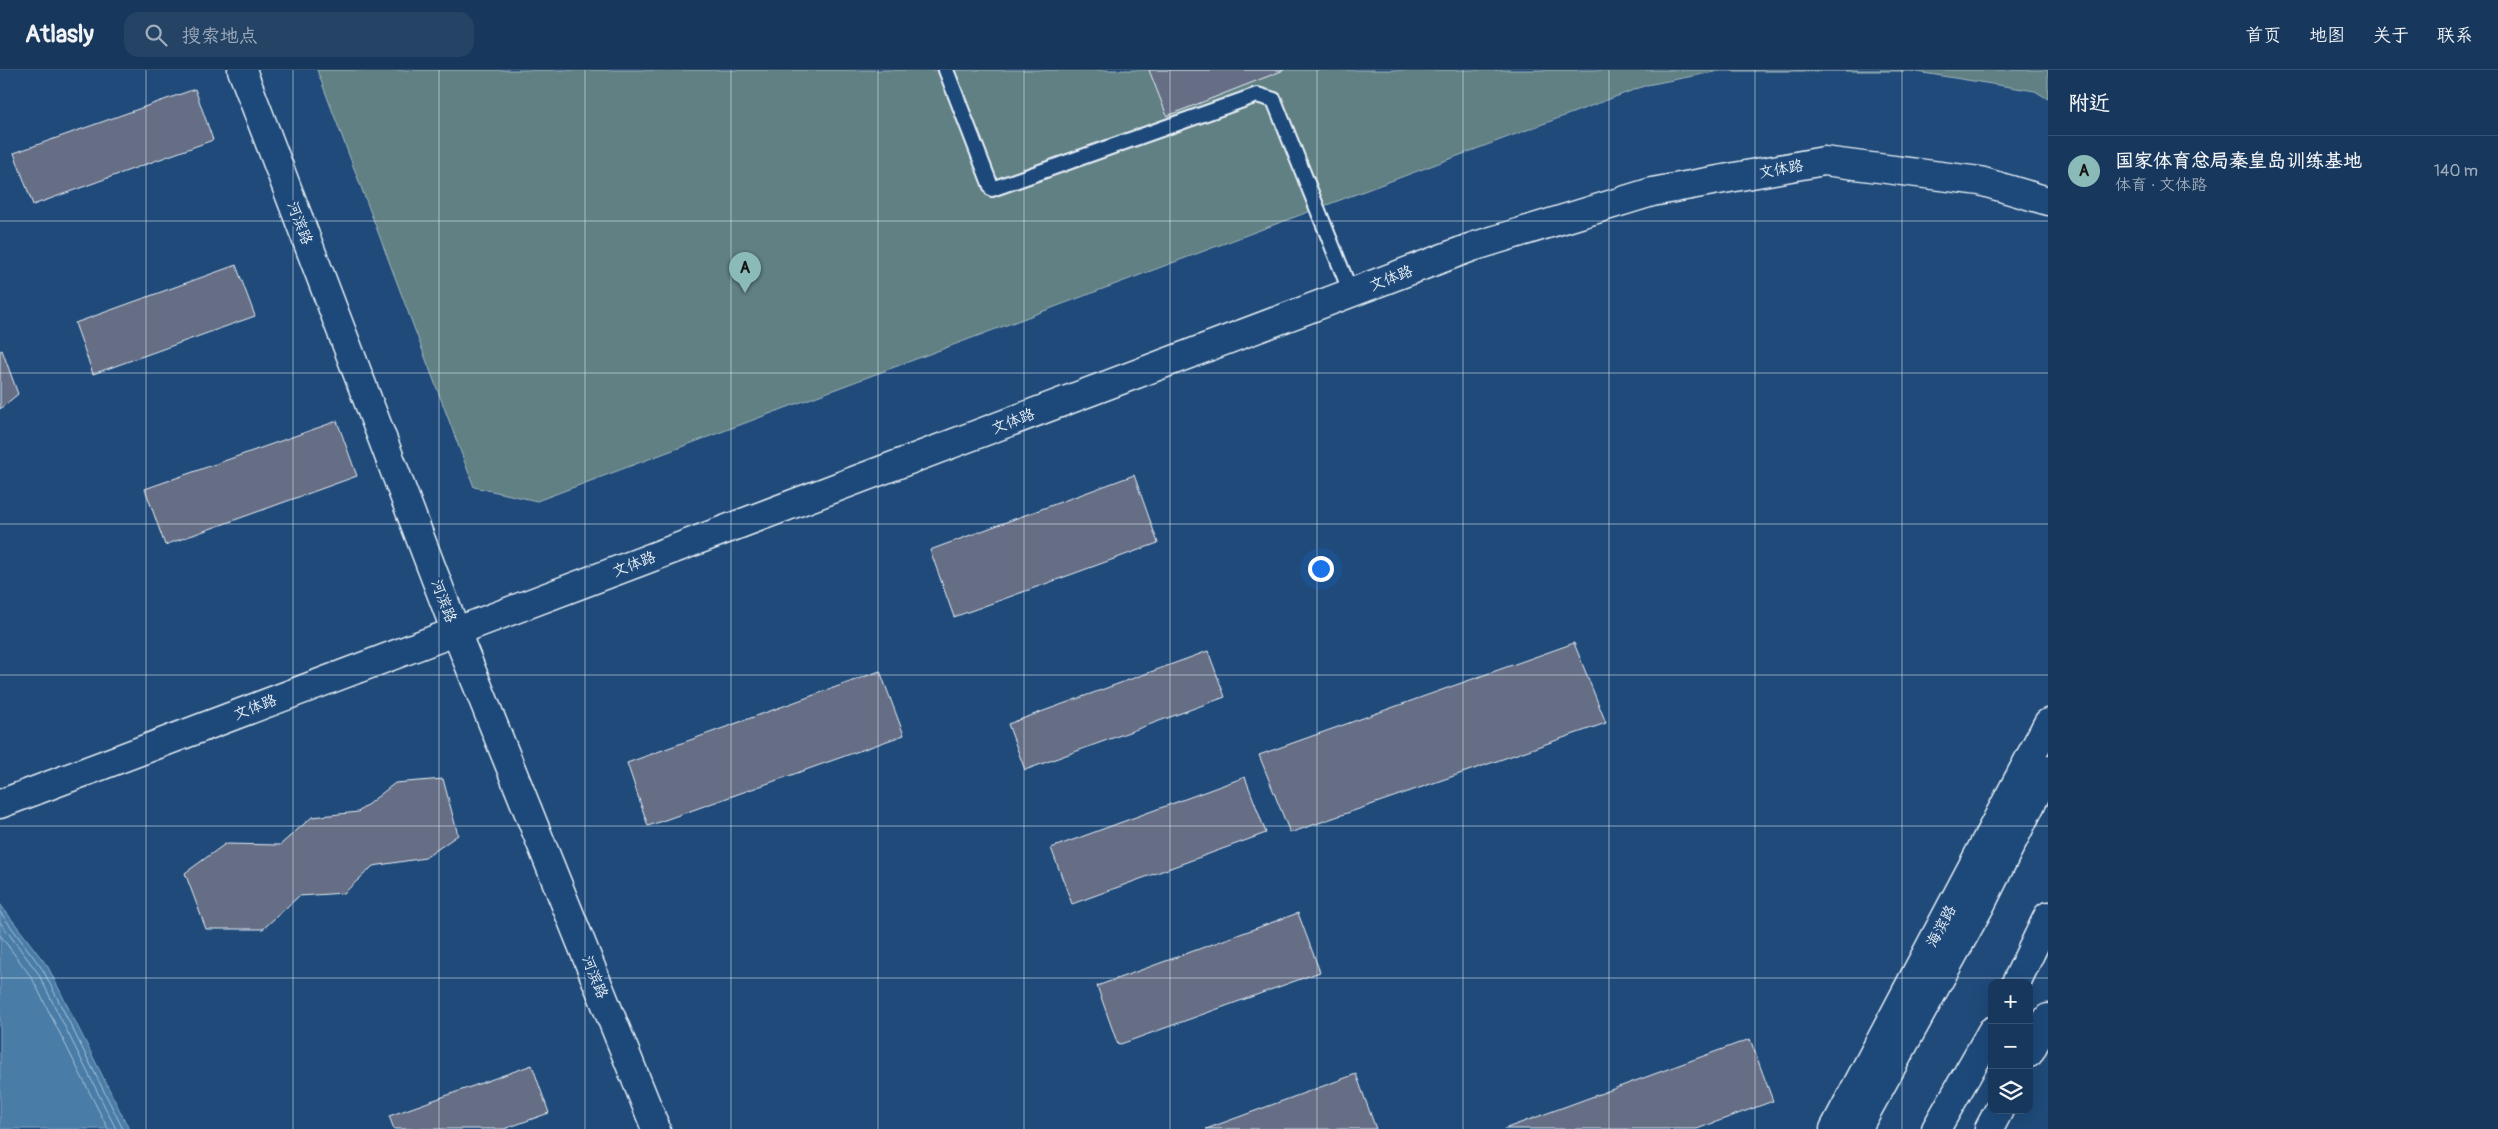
<!DOCTYPE html>
<html lang="zh">
<head>
<meta charset="utf-8">
<style>
  body { margin:0; font-family:Pangolin,"LXGW WenKai TC",sans-serif; background:#244365; color:#f1f3f6 }
  .controls { position:absolute; right:15px; bottom:15px; display:grid; overflow:hidden; border-radius:10px; box-shadow:0 5px 20px #0002 }
  .controls button { width:45px; height:45px; display:grid; place-items:center; padding:0; border:0; border-bottom:1px solid #365272; background:#17385c; color:#f1f3f6; font:25px sans-serif }
  .you { position:absolute; left:1320px; top:498px; width:18px; height:18px; margin:-12px; border:4px solid #fff; border-radius:50%; background:#1a73e8; box-shadow:0 0 0 8px #1a73e833 }
  .badge { display:grid; place-items:center; width:32px; height:32px; border-radius:50%; background:#8bbbb9; color:#111; font-size:16px; font-weight:700 }
  .pin { position:absolute; translate:-50% -41px; filter:drop-shadow(0 1px 2px #0008) }
  .pin::after { content:''; position:absolute; top:26px; width:18px; height:15px; background:inherit; clip-path:polygon(0 0,100% 0,50% 100%) }
  .list { margin:0; padding:0; list-style:none }
  h2 { display:flex; justify-content:space-between; align-items:center; height:65px; margin:0; padding:0 20px; font-size:21px }
  h2 small { font-size:16px; font-weight:400; color:#9eacbb }
  .list li { display:grid; grid-template-columns:32px 1fr auto; gap:15px; align-items:center; box-sizing:border-box; height:70px; padding:0 20px; border-top:1px solid #365272 }
  .list b { display:block; font-size:19px; white-space:nowrap }
  .list p { margin:0; font-size:16px; white-space:nowrap; color:#9eacbb }
  .list em { font-size:16px; font-style:normal; color:#9eacbb }
  .icon { flex:none; width:28px; height:28px; fill:none; stroke:currentColor; stroke-width:2; stroke-linecap:round; stroke-linejoin:round }
  .map { position:relative; flex:none; width:2048px; height:1059px; overflow:hidden }
  header { display:flex; align-items:center; gap:30px; box-sizing:border-box; height:70px; padding:0 25px; background:#17385c; border-bottom:1px solid #365272 }
  header strong { font-size:24px }
  nav { display:flex; gap:28px; margin-inline-start:auto; font-size:18px }
  .search { width:350px; height:45px; background:#244365; display:flex; align-items:center; gap:12px; box-sizing:border-box; padding:0 18px; border-radius:15px; color:#9eacbb; font-size:19px }
  main { display:flex }
  aside { flex:1; background:#17385c }
  .map>svg:first-child { display:block }
  .green { fill:#608084; stroke:#a4b8be }
  .water { fill:#497ba6; stroke:#89aac7 }
  .lines { fill:none; stroke-linecap:round; stroke-linejoin:round }
  .shore { stroke:#a8c2d7; stroke-width:1 }
  .building { fill:#656e85; stroke:#e8f1f8 }
  .service-casing { stroke:#e8f1f8; stroke-width:18 }
  .minor-casing { stroke:#e8f1f8; stroke-width:31 }
  .tertiary-casing { stroke:#e8f1f8; stroke-width:31 }
  .service { stroke:#1f4a7a; stroke-width:14 }
  .minor { stroke:#1f4a7a; stroke-width:28 }
  .tertiary { stroke:#1f4a7a; stroke-width:28 }
  .grid { fill:none; stroke:#e8f1f8; stroke-width:1; stroke-opacity:0.55 }
  .labels { text-anchor:middle; stroke-width:5; stroke-linejoin:round; paint-order:stroke }
  .street-label { font-size:15px; fill:#e8f1f8; stroke:#1f4a7a }
</style>
</head>
<body>
<header>
<strong>Atlasly</strong>
<div class="search"><svg class="icon" aria-label="search" viewBox="0 0 24 24"><circle cx="10" cy="10" r="6"/><path d="M15 15l6 6"/></svg>搜索地点</div>
<nav><a>首页</a><a>地图</a><a>关于</a><a>联系</a></nav>
</header>
<main>
<div class="map">
<svg width="2048" height="1059" viewBox="0 0 2048 1059">
  <rect width="100%" height="100%" fill="#1f4a7a"/>
  <filter id="ink" filterUnits="userSpaceOnUse"><feTurbulence type="fractalNoise" baseFrequency=".02" numOctaves="2"/><feDisplacementMap in="SourceGraphic" scale="10" xChannelSelector="R" yChannelSelector="G"/><feConvolveMatrix kernelMatrix="1 2 1 2 8 2 1 2 1" color-interpolation-filters="sRGB"/></filter>
  <g filter="url(#ink)">
    <polygon class="green" points="317,0 2048,0 2048,29 2035,21 1911,1 1719,1 1647,15 537,431 474,417"/>
    <polygon class="water" points="0,834 48,897 129,1059 0,1059"/>
    <g class="lines">
      <g class="shore">
        <polyline points="0,842 43,900 123,1059"/>
        <polyline points="0,852 38,903 116,1059"/>
        <polyline points="0,865 32,908 108,1059"/>
      </g>
    </g>
    <g class="building">
      <polygon points="1149,0 1284,0 1167,46"/>
      <polygon points="195,19 213,70 33,135 14,83"/>
      <polygon points="236,195 255,246 93,304 75,253"/>
      <polygon points="2,280 18,324 0,339 0,281"/>
      <polygon points="337,351 357,406 165,475 145,419"/>
      <polygon points="1134,405 1158,473 954,547 930,480"/>
      <polygon points="1574,573 1606,653 1290,763 1259,685"/>
      <polygon points="1208,581 1225,627 1025,700 1008,654"/>
      <polygon points="880,601 904,665 648,756 627,693"/>
      <polygon points="1245,707 1266,763 1072,834 1051,778"/>
      <polygon points="443,709 458,765 425,788 373,796 344,823 299,826 263,859 206,859 185,803 225,774 280,775 312,747 358,742 395,713"/>
      <polygon points="1298,843 1320,902 1118,975 1097,916"/>
      <polygon points="1750,969 1773,1031 1697,1059 1504,1059"/>
      <polygon points="532,995 549,1043 504,1059 394,1059 389,1046"/>
      <polygon points="1356,1004 1376,1059 1206,1059"/>
    </g>
    <g class="lines">
      <defs>
        <polyline id="service" points="946,0 992,119 1257,25 1274,30 1351,223"/>
        <polyline id="minor" points="0,734 1472,177 1652,122 1824,91 1980,111 2048,131"/>
        <g id="tertiary">
          <polyline points="242,0 456,562 656,1059"/>
          <polyline points="2016,913 2048,846"/>
          <polyline points="2029,983 2048,948"/>
          <polyline points="1834,1059 2048,653"/>
          <polyline points="1857,1059 1980,836 2048,700"/>
          <polyline points="1936,1059 1992,961"/>
          <polyline points="1989,1059 1999,1040"/>
        </g>
      </defs>
      <use href="#service" class="service-casing"/>
      <use href="#minor" class="minor-casing"/>
      <use href="#tertiary" class="tertiary-casing"/>
      <use href="#service" class="service"/>
      <use href="#minor" class="minor"/>
      <use href="#tertiary" class="tertiary"/>
    </g>
  </g>
  <path class="grid" d="M146,0v1059M293,0v1059M439,0v1059M585,0v1059M731,0v1059M878,0v1059M1024,0v1059M1170,0v1059M1317,0v1059M1463,0v1059M1609,0v1059M1755,0v1059M1902,0v1059M0,151h2048M0,303h2048M0,454h2048M0,605h2048M0,756h2048M0,908h2048"/>
  <g class="labels">
    <g class="street-label">
      <text transform="translate(1781 99) rotate(-10)" y="5">文体路</text>
      <text transform="translate(300 153) rotate(69)" y="5">河滨路</text>
      <text transform="translate(1391 208) rotate(-21)" y="5">文体路</text>
      <text transform="translate(1013 351) rotate(-21)" y="5">文体路</text>
      <text transform="translate(634 494) rotate(-21)" y="5">文体路</text>
      <text transform="translate(444 531) rotate(69)" y="5">河滨路</text>
      <text transform="translate(255 637) rotate(-21)" y="5">文体路</text>
      <text transform="translate(1941 856) rotate(-62)" y="5">海滨路</text>
      <text transform="translate(595 907) rotate(68)" y="5">河滨路</text>
    </g>
  </g>
</svg>
<div class="controls">
<button>+</button>
<button>−</button>
<button><svg class="icon" aria-label="layers" viewBox="0 0 24 24"><path d="M12 4l9 5-9 5-9-5zM3 14l9 5 9-5"/></svg></button>
</div>
<div class="you"></div>
<div class="pin badge" style="left:745px;top:223px">A</div>
</div>
<aside>
<h2>附近<small></small></h2>
<ul class="list">
<li><span class="badge">A</span><div><b>国家体育总局秦皇岛训练基地</b><p>体育 · 文体路</p></div><em>140 m</em></li>
</ul>
</aside>
</main>
</body>
</html>
